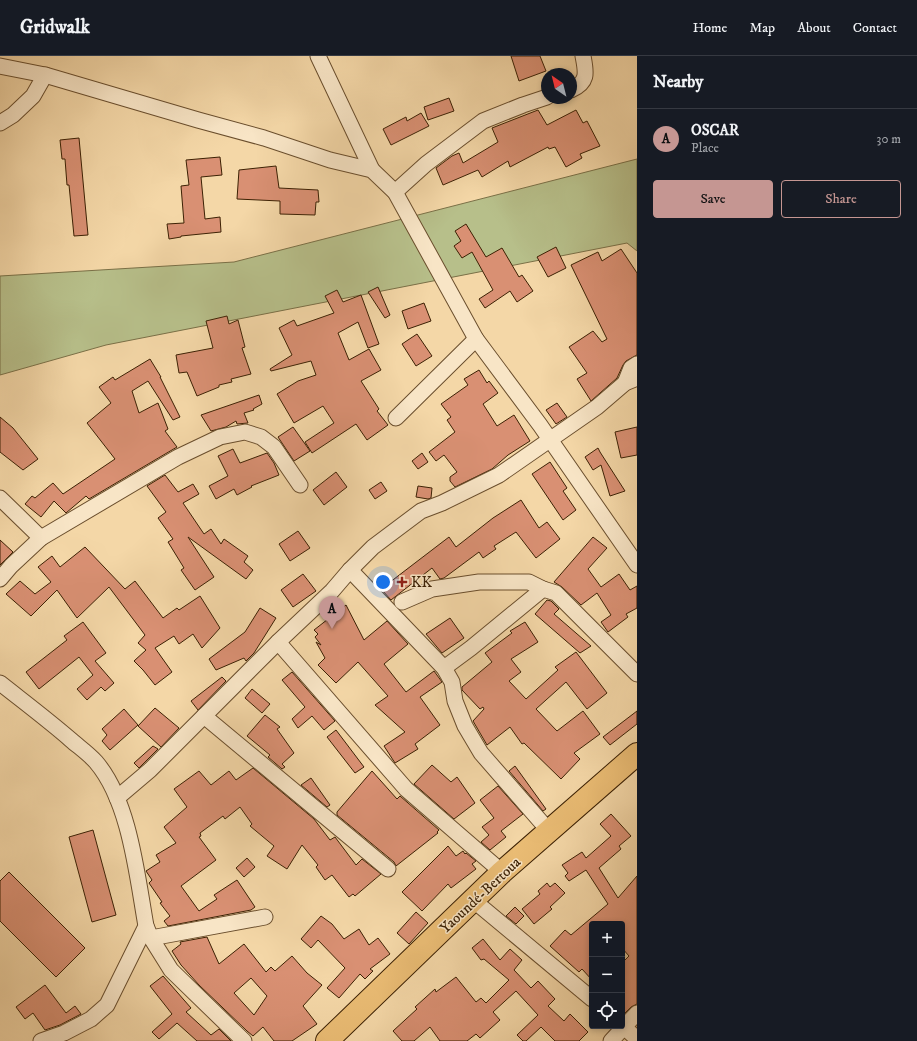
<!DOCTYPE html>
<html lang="en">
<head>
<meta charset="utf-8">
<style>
  body { margin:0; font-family:"IM FELL DW Pica",serif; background:#242831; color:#f1f3f6 }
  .controls { position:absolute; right:12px; bottom:12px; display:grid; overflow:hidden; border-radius:4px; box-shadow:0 2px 6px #0003 }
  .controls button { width:36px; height:36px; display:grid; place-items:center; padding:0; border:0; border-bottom:1px solid #363941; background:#171b24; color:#f1f3f6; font:20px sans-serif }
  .compass { position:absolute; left:541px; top:12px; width:36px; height:36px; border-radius:50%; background:#171b24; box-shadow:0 2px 6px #0003; rotate:325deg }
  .you { position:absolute; left:383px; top:526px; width:14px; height:14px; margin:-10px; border:3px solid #fff; border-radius:50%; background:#1a73e8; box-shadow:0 0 0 6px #1a73e833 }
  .badge { display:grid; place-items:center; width:26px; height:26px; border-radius:50%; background:#c59692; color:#111; font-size:13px; font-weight:700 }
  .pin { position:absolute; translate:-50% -33px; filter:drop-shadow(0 1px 2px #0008) }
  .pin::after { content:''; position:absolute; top:21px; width:14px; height:12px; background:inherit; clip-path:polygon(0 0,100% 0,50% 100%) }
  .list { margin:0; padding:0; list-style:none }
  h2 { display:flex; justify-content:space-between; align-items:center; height:52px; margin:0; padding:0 16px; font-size:17px }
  h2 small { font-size:13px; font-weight:400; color:#9ea1a6 }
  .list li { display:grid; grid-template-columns:26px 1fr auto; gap:12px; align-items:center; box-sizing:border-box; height:60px; padding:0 16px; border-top:1px solid #363941 }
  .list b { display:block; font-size:15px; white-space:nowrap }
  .list p { margin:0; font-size:13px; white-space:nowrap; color:#9ea1a6 }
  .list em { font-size:13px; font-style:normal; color:#9ea1a6 }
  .actions { display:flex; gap:8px; padding:12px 16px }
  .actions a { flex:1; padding:9px 0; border:1px solid #c59692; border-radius:4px; text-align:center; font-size:14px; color:#c59692 }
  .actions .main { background:#c59692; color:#111 }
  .icon { flex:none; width:22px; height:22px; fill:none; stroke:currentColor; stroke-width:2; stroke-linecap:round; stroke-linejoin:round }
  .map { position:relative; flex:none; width:637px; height:985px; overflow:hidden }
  header { display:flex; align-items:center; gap:24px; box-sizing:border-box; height:56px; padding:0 20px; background:#171b24; border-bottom:1px solid #363941 }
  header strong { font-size:19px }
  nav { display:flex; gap:22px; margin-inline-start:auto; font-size:14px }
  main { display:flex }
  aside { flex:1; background:#171b24 }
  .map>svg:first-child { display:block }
  .green { fill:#b7bf8a; stroke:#7a7047 }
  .building { fill:#d99073; stroke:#3c2104; fill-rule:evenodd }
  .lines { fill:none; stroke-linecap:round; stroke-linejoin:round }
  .minor-casing { stroke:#6a4e2d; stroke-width:17 }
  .highway-casing { stroke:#3c2104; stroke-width:24 }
  .minor { stroke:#f8e5c6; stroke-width:15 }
  .highway { stroke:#eabc74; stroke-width:22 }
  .poi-dot { fill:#8f2418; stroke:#f8e5c6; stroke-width:1.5 }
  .labels { text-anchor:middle; stroke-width:3; stroke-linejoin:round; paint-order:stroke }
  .poi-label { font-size:15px; fill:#3c2104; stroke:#f8e5c6; text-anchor:start }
  .street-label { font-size:15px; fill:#3c2104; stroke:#f8e5c6 }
</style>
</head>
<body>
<header>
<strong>Gridwalk</strong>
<nav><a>Home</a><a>Map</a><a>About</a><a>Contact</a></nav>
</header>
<main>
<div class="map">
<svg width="637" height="985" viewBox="0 0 637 985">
  <rect width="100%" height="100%" fill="#f4d7a7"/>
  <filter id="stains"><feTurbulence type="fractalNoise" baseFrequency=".005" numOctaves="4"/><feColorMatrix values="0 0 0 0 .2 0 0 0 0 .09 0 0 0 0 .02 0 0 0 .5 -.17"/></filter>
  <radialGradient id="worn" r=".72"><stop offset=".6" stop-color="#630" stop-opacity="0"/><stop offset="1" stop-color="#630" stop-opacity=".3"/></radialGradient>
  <polygon class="green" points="637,103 637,195 627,187 106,289 0,319 0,220 234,206"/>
  <g class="building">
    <polygon points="511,0 540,0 546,15 519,25"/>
    <polygon points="449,42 454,55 428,64 424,51"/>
    <polygon points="538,54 547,69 576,54 583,67 587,65 600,90 580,98 582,102 566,111 555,91 549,93 548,91 510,111 508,105 482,121 478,114 443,129 436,112 452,100 459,97 463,107 498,86 492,72"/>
    <polygon points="421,57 429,70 391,89 383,73 406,61 407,65"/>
    <polygon points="79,82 88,179 74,180 69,129 67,129 65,103 62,103 60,84"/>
    <polygon points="220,101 222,119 201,121 205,163 220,161 221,176 181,180 181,181 169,183 167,168 184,167 181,130 189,129 186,104"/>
    <polygon points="276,110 279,132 318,134 319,146 316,146 315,159 280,158 280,145 237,143 239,114"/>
    <polygon points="466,168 486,201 502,192 519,221 522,219 533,235 517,246 510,235 485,252 479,243 493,234 472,196 462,202 454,190 461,185 455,175"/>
    <polygon points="556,191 566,212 548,221 537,201"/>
    <polygon points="621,193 637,217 637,299 626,305 623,309 617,322 591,345 577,323 587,317 569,291 593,275 602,286 607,283 571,209 598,196 602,205"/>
    <polygon points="378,231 390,259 385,262 368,236"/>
    <polygon points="337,234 343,246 361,239 379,288 368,292 358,266 338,277 349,304 369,293 381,314 361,325 379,353 377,355 388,369 367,384 356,368 312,397 305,386 334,367 323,350 294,367 277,338 298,325 316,319 311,305 271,315 270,313 292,299 279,272 294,264 297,270 334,257 325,240"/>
    <polygon points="424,247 431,265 408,273 402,255"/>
    <polygon points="227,260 229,268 238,264 245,291 242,292 251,318 231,323 232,326 219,329 219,331 197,340 187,316 179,317 176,299 213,292 206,265"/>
    <polygon points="417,278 432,300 416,310 402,288"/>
    <polygon points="150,303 161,321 160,321 180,361 173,364 148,325 132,335 139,357 158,347 168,373 165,375 177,391 89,443 86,440 66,457 54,445 41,461 25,448 32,440 35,442 53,427 63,438 115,403 87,367 111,347 99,331 113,321 115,324"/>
    <polygon points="479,314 487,327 489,325 498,337 483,348 497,370 514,359 530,385 508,399 492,413 455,431 450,425 450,421 457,416 444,399 436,405 429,396 455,376 447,364 451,361 441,348 468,329 464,323"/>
    <polygon points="259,339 262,348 253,353 254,354 244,357 248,367 237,368 236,365 226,371 211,375 201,359"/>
    <polygon points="557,347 567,361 556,368 546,354"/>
    <polygon points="0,361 13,372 38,403 23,414 0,396"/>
    <polygon points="293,371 310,395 294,405 278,381"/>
    <polygon points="637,371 637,399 621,402 615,376"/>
    <polygon points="598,392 600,396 625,435 610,440 601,409 593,414 585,401"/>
    <polygon points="233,393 240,407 267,397 274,407 279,419 251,430 252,431 237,439 234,433 216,443 209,430 228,420 218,400"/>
    <polygon points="422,397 428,406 418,413 412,405"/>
    <polygon points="550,406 567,432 563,435 576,454 563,464 532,418"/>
    <polygon points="336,416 347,431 324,449 313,434"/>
    <polygon points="165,419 178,436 193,428 199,438 183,447 204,478 211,473 221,488 224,483 248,500 244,506 253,514 246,523 188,481 214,521 195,534 181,514 184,512 168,486 173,483 158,462 166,456 147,430"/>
    <polygon points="381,426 387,435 375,443 369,434"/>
    <polygon points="418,430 432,432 431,442 428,443 416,441"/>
    <polygon points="521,444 539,472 547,466 560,483 536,502 516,476 494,490 496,493 483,502 479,496 444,522 440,523 432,512 391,544 381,533 449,481 456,491 493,462"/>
    <polygon points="298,475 310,492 290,505 279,488"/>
    <polygon points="593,481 607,492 588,513 601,531 619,518 630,534 637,530 637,552 626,558 628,561 608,576 601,566 611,559 597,537 581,549 562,531 554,526"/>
    <polygon points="0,484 13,496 0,509"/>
    <polygon points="85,491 125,533 135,525 163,562 177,552 179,554 200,540 220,572 202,592 193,578 179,588 174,580 155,592 172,616 155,629 143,614 134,605 146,594 138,587 145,579 109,531 77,562 57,534 31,560 6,538 20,525 35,538 51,526 38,511 52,500 60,511"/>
    <polygon points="303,518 316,535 293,551 281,534"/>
    <polygon points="547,544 551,545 559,553 554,558 591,590 580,597 535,558"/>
    <polygon points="346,549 364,584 387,565 408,588 384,608 406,636 434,615 442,626 420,641 440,669 415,688 418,693 395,707 384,690 405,676 375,649 388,640 358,606 336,627 318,609 325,602 316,586 321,589 315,581 318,578 314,574"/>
    <polygon points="260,552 276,562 254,597 246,605 244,602 216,614 209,603 245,576"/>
    <polygon points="450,562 464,582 442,597 426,578"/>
    <polygon points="83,566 106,597 95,605 114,627 105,635 101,631 87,644 77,633 93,619 79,601 39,633 26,616 67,584 64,580"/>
    <polygon points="525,566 538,586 511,603 521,616 509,625 526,643 558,614 555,611 576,596 607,637 587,653 566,626 536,653 557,675 583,655 600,678 574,697 580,703 561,723 524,687 522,688 510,671 487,689 473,665 484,653 483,651 480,653 462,634 462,631 492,606 485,597 512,577 510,575"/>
    <polygon points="292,616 335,665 324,674 312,660 298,672 292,663 305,651 282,624"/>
    <polygon points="222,621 226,625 198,654 191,645"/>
    <polygon points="252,633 270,648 262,657 245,642"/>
    <polygon points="155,652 179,672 161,691 138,670"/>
    <polygon points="124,653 138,669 110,694 102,685 107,679 102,673"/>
    <polygon points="637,655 637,668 610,689 603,681"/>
    <polygon points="265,659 280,671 277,673 294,697 282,708 285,711 282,713 268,701 270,699 247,680"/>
    <polygon points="336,674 364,711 355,717 327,681"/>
    <polygon points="153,690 158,693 139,712 134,707"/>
    <polygon points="432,709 451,726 457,721 475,747 454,763 414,728"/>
    <polygon points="515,710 546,753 543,755 509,715"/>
    <polygon points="253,712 314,763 330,784 335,781 356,809 362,803 381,818 355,840 353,838 349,841 332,819 325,824 316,811 318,809 302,789 287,813 267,800 274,790 250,770 252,768 240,751 225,763 223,760 200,777 201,780 199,781 216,804 181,830 199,855 217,843 214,839 237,824 255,851 251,854 168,870 164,865 170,860 160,847 162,846 149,827 152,824 146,815 160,806 156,799 176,787 164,771 187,751 174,733 199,715 211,729 229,715 236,724"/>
    <polygon points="372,715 397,743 400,740 439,774 437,776 438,777 396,810 394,806 337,759 337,756"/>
    <polygon points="311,722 330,749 327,751 301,729"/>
    <polygon points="498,730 523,758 501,775 506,781 490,794 481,786 489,779 482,771 494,762 480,744"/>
    <polygon points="611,758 631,780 619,790 621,793 599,812 618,842 637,820 637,948 631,951 623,959 622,907 629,900 622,892 622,868 592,868 592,924 582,913 579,916 550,890 565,874 571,879 608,848 586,814 569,825 565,820 568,817 562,809 582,796 586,802 611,780 600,768"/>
    <polygon points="93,774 116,859 92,866 69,781"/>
    <polygon points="448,790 456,800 463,795 465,798 466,797 476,805 472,808 476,813 451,832 448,828 422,855 402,836"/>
    <polygon points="247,802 255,811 244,821 236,812"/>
    <polygon points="9,816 85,892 56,921 0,865 0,825"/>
    <polygon points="547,827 550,831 555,827 565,837 550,851 552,853 534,868 522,853 540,838 538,835"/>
    <polygon points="515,851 524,860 516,868 506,860"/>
    <polygon points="416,856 428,867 409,888 397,877"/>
    <polygon points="321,860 332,868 344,883 359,873 369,889 378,882 390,898 370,913 373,915 365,923 360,918 339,942 327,932 345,912 318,884 311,892 301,883"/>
    <path d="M207,881l12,27 25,-20 22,28 5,-5 4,4 17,-15 15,17 15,12 -19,21 14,18 -25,17h-18l-11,-14 -10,9 -6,-5 -48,-46 -18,-20 -9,-14 9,-7 -1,-2zM251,922l16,18 -13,19 -20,-22z"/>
    <polygon points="483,883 500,904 510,893 522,904 514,914 531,932 538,925 555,943 548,950 564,965 570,958 588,976 579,985 555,985 541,971 526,985 523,985 517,979 538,959 516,935 493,956 500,964 480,982 476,978 467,985 440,985 430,971 414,985 402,985 393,975 417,953 415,951 435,933 436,936 456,921 476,946 481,942 486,947 509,924 484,903 481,904 472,892"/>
    <polygon points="163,920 191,952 186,956 211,979 219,973 231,985 197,985 177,967 159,983 152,976 172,958 150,930"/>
    <polygon points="45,929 66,957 75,950 81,958 60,969 45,974 33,957 25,963 16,951"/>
  </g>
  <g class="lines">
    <defs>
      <g id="minor">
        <polyline points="318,0 372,114"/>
        <polyline points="0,10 45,19 198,64 264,82 330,104 372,114 395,136 476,283 540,369 637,509"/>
        <path d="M571,34c18,-8 15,-18 12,-34"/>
        <polyline points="0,67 13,59 33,40 45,19"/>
        <polyline points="395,136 426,108 483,65 523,49 547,41"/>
        <polyline points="625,327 631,312 637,308"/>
        <polyline points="396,362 476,283"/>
        <polyline points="0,442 41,482"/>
        <polyline points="350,514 444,612 452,626 455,645 465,670 481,697 549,775"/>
        <polyline points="0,523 11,510 41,482 178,401 220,381 245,376 261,381 274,391 300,429"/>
        <polyline points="402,546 432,533 479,526 529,526 543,533 556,537 637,618"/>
        <polyline points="278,586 332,535 350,514 373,491 421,455 442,447 499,419 597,351 625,327 637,322"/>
        <polyline points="444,612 471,592 543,533"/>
        <path d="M0,627c24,19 48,37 71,57 8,7 18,14 25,22 34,40 41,114 50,164l5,12 20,32 73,71"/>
        <polyline points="204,660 388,813"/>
        <polyline points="117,742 150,714 278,586 406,733 502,816"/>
        <polyline points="473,844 592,943"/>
        <polyline points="151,882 265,861"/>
        <polyline points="622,969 637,983"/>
        <polyline points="41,985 64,977 91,963 107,949 146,870"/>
        <polyline points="611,985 637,957"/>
      </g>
      <polyline id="highway" points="327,985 502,816 637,698"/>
    </defs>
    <use href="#minor" class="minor-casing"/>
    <use href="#highway" class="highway-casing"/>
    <use href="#minor" class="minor"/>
    <use href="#highway" class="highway"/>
  </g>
  <path class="poi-dot" d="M400 520h4v4h4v4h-4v4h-4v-4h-4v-4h4z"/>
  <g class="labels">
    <g class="poi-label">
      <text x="411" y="531">KK</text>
    </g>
    <g class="street-label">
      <text transform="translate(480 839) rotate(-43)" y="5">Yaoundé-Bertoua</text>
    </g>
  </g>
  <rect width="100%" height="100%" filter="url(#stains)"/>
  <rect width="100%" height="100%" fill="url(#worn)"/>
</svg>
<div class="controls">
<button>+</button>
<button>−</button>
<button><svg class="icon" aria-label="locate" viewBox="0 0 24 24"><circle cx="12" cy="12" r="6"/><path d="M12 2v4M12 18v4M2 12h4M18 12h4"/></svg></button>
</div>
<svg class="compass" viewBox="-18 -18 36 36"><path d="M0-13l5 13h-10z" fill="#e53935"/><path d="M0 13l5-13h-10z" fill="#9ea1a6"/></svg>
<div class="you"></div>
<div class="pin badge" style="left:332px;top:573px">A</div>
</div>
<aside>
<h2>Nearby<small></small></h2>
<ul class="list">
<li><span class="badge">A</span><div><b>OSCAR</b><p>Place</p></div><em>30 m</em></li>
</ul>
<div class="actions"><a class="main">Save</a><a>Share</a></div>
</aside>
</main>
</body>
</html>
